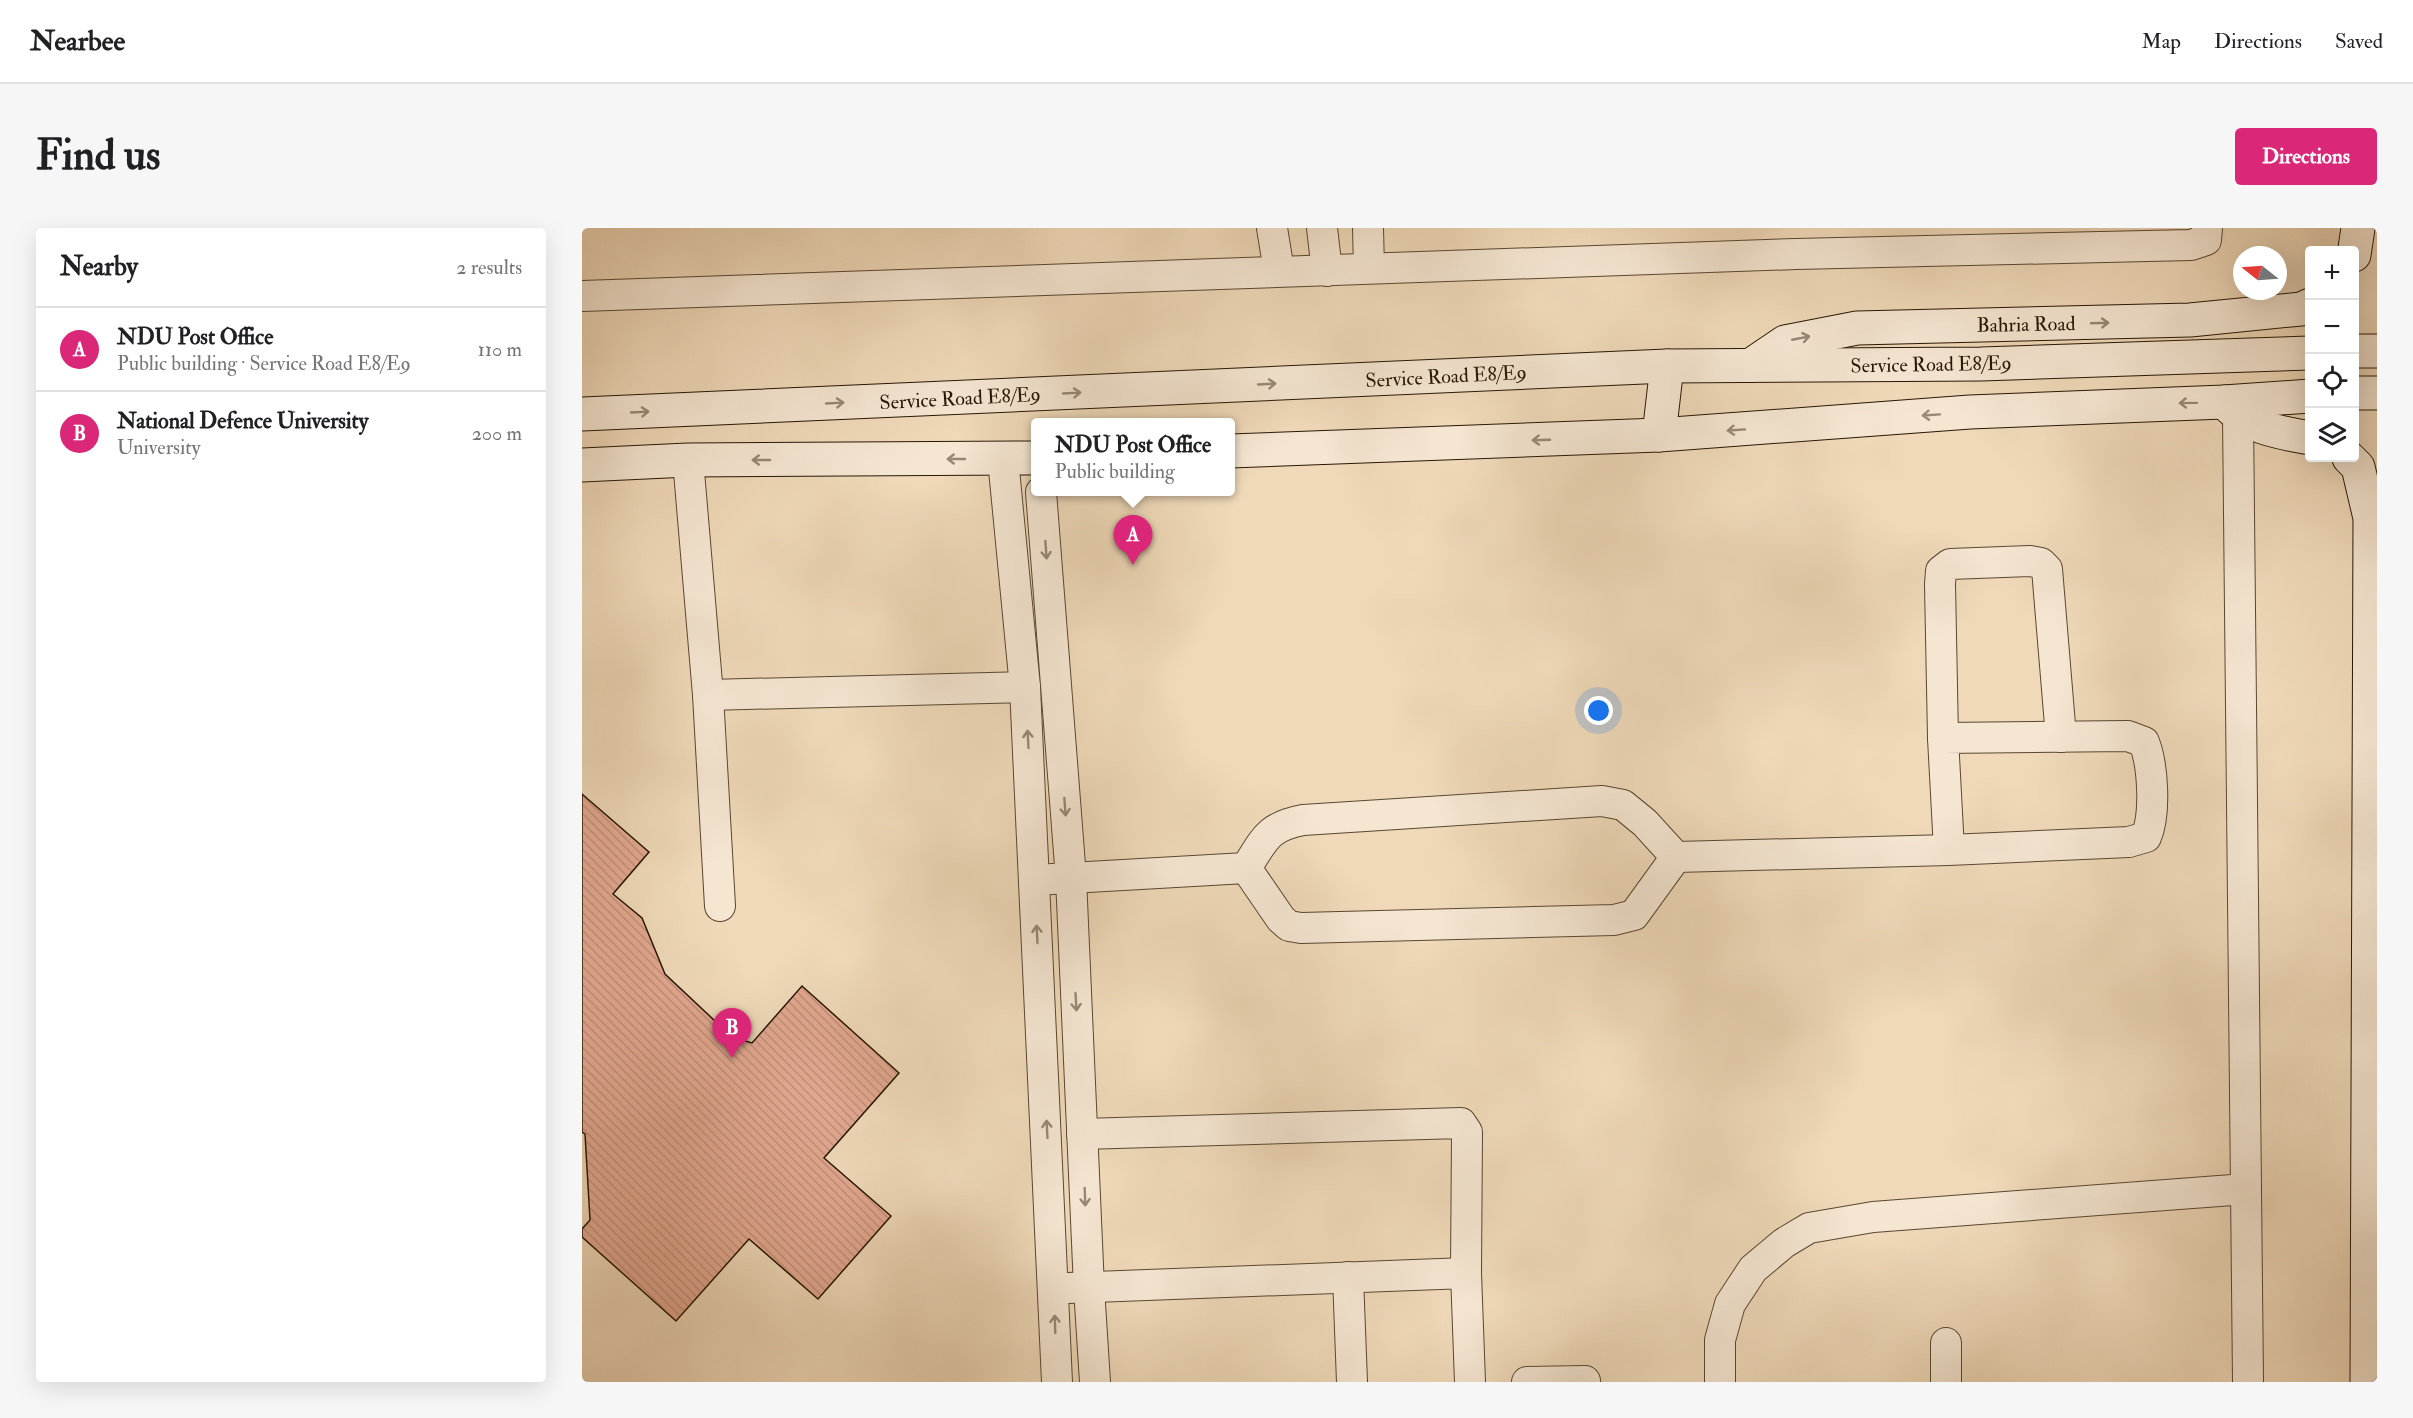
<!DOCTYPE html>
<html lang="en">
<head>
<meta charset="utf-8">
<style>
  body { margin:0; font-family:"IM FELL Double Pica",serif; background:#f6f6f6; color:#202124 }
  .controls { position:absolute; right:18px; top:18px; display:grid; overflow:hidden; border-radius:6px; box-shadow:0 6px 24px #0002 }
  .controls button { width:54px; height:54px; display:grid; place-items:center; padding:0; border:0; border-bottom:2px solid #e0e0e0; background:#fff; color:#202124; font:30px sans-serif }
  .compass { position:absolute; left:1651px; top:18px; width:54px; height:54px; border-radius:50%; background:#fff; box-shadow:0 6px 24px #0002; rotate:287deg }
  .you { position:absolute; left:1017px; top:483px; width:21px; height:21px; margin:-15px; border:4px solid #fff; border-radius:50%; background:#1a73e8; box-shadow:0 0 0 9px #1a73e833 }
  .badge { display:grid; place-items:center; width:39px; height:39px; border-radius:50%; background:#db2777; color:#fff; font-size:20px; font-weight:700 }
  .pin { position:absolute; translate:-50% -50px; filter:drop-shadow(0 2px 3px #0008) }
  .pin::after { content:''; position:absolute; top:32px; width:21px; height:18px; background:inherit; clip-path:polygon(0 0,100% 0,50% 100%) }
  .popup { position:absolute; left:449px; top:190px; width:204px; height:78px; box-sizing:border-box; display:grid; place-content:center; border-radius:6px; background:#fff; filter:drop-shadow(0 2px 4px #0005); font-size:20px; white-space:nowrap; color:#757577 }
  .popup b { font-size:22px; color:#202124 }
  .popup::after { content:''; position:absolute; left:50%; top:100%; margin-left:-12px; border:12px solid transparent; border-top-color:#fff }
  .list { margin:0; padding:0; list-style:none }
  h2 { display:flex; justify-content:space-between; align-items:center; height:78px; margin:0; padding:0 24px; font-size:26px }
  h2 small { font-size:20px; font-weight:400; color:#757577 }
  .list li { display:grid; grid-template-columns:39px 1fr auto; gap:18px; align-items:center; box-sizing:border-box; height:84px; padding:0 24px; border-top:2px solid #e0e0e0 }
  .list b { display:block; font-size:22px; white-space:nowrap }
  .list p { margin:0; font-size:20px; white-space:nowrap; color:#757577 }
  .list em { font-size:20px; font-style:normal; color:#757577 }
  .icon { flex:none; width:33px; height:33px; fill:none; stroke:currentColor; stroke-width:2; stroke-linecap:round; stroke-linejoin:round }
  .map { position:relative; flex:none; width:1795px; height:1154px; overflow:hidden; border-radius:6px }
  header { display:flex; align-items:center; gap:36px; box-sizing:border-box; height:84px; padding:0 30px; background:#fff; border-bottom:2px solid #e0e0e0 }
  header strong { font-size:28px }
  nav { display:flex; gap:33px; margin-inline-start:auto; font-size:21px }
  .intro { display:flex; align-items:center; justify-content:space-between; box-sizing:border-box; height:144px; padding:0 36px }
  h1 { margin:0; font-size:42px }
  .button { padding:15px 27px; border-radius:6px; background:#db2777; color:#fff; font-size:21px; font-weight:700 }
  main { display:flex; gap:36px; padding:0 36px }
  aside { flex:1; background:#fff; border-radius:6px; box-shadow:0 6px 24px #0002 }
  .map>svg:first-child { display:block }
  .building { fill:url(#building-back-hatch); stroke:#271604; stroke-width:1.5 }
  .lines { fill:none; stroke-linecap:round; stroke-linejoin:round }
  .street-casing { stroke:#594731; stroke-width:32 }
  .secondary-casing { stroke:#271604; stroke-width:35 }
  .street { stroke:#f5e6d2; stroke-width:30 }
  .secondary { stroke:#f5e6d2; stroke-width:33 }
  .oneway { stroke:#988875 }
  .labels { text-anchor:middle; stroke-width:4.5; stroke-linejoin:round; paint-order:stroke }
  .street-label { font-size:20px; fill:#271604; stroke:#f5e6d2 }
</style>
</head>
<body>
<header>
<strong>Nearbee</strong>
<nav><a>Map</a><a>Directions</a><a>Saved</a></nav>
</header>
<div class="intro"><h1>Find us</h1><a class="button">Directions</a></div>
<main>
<aside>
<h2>Nearby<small>2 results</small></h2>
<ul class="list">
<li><span class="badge">A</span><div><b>NDU Post Office</b><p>Public building · Service Road E8/E9</p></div><em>110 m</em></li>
<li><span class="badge">B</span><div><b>National Defence University</b><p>University</p></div><em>200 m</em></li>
</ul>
</aside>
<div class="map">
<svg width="1795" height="1154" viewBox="0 0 1795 1154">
  <defs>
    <pattern id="building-back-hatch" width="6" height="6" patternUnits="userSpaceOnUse" patternTransform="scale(1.5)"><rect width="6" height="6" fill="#e2a890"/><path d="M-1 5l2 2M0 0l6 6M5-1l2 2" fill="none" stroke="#c2907b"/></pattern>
  </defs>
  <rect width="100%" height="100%" fill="#efd9b9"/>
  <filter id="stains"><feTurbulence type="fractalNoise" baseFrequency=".00333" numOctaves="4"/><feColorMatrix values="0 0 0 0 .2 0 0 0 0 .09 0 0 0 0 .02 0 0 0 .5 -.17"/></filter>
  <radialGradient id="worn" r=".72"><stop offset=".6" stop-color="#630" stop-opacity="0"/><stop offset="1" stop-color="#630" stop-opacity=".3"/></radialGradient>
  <polygon class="building" points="0,566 67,624 31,666 60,690 83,746 150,809 170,815 220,758 317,845 242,930 309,988 236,1071 167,1011 94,1093 0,1009 0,1001 8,992 3,906 0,904"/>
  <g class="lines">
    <defs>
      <g id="street">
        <polyline points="690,0 697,43"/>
        <polyline points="740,0 745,43"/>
        <polyline points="786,0 787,40"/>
        <polyline points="0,68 1214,26 1609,17 1624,12 1625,0"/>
        <polyline points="1656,188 1666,1154"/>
        <polyline points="421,231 443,459 475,1154"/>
        <polyline points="106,232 126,467 138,678"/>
        <polyline points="459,264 489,650 507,1060 513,1154"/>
        <polyline points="126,467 443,459"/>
        <polyline points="1361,510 1358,356 1359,343 1368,336 1448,333 1459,335 1465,341 1479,509"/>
        <path d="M1094,629l273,-7 180,-8 17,-5c10,-23 7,-72 -2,-95l-16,-6 -185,2 6,112"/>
        <path d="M453,652l211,-12 35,51 8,7 12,2 313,-8 20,-5 42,-58 -31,-34 -22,-18 -21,-4 -299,19c-36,7 -38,19 -57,48"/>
        <polyline points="500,906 879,895 885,904 884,1045"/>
        <polyline points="766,1049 770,1154"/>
        <polyline points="486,1060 884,1045 888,1154"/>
        <polyline points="945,1154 1003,1153"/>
        <polyline points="1138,1154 1138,1112 1148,1076 1171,1041 1202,1015 1227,1000 1291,989 1664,961"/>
        <polyline points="1364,1154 1364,1115"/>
      </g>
      <g id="secondary">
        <polyline points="1772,27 1776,0"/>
        <polyline points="1772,123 1795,123"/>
        <polyline points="1169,137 1203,114 1275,100 1608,92 1719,81 1728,77"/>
        <polyline points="1772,165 1795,165"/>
        <path d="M1642,174c24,26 53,30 86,36"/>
        <polyline points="0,186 1085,138 1399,136 1728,125"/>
        <polyline points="1077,207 1085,138"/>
        <polyline points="648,223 1077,207 1388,184 1642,174 1728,168"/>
        <polyline points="1767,230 1776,239 1788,290 1785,1154"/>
        <polyline points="0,237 106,232 454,230"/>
      </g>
    </defs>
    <use href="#street" class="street-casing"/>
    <use href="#secondary" class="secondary-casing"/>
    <use href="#street" class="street"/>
    <use href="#secondary" class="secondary"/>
  </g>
  <defs><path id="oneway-shaft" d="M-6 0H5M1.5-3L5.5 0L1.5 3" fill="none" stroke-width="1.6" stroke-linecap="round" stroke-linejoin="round" transform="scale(1.5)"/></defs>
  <g class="oneway">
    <use href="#oneway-shaft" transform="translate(1518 95) rotate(-2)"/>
    <use href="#oneway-shaft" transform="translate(1219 110) rotate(-11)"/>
    <use href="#oneway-shaft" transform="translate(685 156) rotate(-3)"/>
    <use href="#oneway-shaft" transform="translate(490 165) rotate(-3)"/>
    <use href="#oneway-shaft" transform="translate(253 175) rotate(-3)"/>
    <use href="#oneway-shaft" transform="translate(1606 175) rotate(179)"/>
    <use href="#oneway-shaft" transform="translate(58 184) rotate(-3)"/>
    <use href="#oneway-shaft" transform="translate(1349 187) rotate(176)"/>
    <use href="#oneway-shaft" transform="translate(1154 202) rotate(176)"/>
    <use href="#oneway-shaft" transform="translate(959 212) rotate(178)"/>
    <use href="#oneway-shaft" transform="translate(374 231) rotate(180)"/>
    <use href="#oneway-shaft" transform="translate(179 232) rotate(180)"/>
    <use href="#oneway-shaft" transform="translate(464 322) rotate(86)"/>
    <use href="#oneway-shaft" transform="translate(446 511) rotate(-93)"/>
    <use href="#oneway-shaft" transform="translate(483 579) rotate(86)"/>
    <use href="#oneway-shaft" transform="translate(455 706) rotate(-93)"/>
    <use href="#oneway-shaft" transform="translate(494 774) rotate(87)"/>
    <use href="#oneway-shaft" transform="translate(465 901) rotate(-93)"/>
    <use href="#oneway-shaft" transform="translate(503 969) rotate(88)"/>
    <use href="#oneway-shaft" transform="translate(473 1096) rotate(-92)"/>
  </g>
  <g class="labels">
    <g class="street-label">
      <text transform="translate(1444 96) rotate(-1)" y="7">Bahria Road</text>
      <text transform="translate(1349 136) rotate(-1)" y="7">Service Road E8/E9</text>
      <text transform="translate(864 148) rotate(-3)" y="7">Service Road E8/E9</text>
      <text transform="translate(378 170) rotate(-3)" y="7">Service Road E8/E9</text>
    </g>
  </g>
  <rect width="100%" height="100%" filter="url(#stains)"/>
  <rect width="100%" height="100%" fill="url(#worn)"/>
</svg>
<div class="controls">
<button>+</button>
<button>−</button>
<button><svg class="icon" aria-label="locate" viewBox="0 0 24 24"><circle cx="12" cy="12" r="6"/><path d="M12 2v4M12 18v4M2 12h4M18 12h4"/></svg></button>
<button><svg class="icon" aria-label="layers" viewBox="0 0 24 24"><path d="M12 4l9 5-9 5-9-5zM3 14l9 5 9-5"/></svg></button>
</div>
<svg class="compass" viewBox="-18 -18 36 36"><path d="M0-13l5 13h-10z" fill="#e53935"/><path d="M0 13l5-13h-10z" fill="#757577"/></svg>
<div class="you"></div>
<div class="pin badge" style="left:551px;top:337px">A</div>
<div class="popup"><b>NDU Post Office</b>Public building</div>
<div class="pin badge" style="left:150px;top:830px">B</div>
</div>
</main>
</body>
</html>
